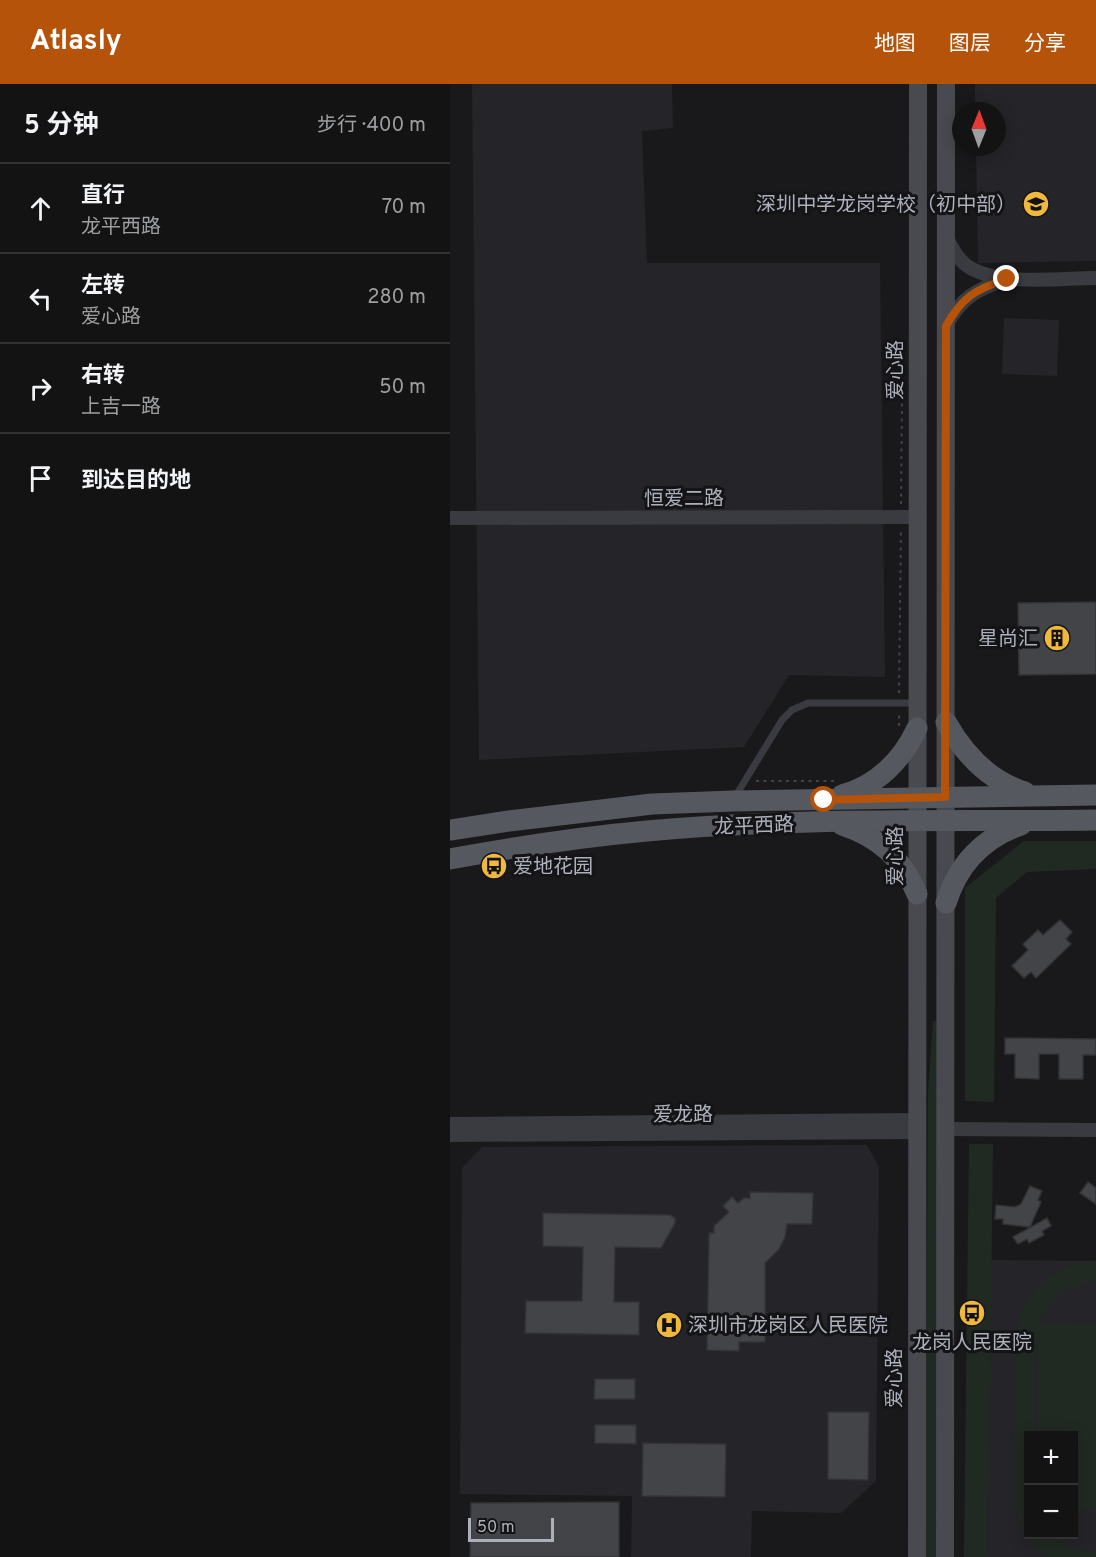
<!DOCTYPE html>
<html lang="zh">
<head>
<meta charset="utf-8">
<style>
  body { margin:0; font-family:Overpass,"Noto Sans SC",sans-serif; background:#1c1c1d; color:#f1f3f6 }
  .controls { position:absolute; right:18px; bottom:18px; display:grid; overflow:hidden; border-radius:0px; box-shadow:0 3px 15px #0003 }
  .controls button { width:54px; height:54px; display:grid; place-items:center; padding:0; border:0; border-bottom:2px solid #323234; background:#131314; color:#f1f3f6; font:30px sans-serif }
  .compass { position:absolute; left:502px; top:18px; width:54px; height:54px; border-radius:50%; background:#131314; box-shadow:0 3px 15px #0003; rotate:1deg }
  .scale { position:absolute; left:18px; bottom:15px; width:86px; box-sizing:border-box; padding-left:6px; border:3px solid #acb0bb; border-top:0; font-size:16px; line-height:21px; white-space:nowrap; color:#acb0bb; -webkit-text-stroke:4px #141417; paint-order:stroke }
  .stop { position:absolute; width:18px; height:18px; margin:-14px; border:4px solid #b45309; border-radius:50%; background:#fff }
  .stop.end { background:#b45309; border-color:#fff; box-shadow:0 2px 6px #0008 }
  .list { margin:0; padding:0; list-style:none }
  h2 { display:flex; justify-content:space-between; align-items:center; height:78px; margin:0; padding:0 24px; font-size:26px }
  h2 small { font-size:20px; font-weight:400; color:#9d9ea0 }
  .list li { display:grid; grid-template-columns:39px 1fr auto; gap:18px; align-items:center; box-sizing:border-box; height:90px; padding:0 24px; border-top:2px solid #323234 }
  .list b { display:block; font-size:22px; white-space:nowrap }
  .list p { margin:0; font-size:20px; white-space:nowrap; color:#9d9ea0 }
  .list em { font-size:20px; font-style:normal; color:#9d9ea0 }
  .icon { flex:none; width:33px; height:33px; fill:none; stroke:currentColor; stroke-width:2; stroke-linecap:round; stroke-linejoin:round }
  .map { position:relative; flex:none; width:646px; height:1473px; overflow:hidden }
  header { display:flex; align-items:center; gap:36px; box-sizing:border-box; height:84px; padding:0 30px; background:#b45309; color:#fff }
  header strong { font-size:28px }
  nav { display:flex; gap:33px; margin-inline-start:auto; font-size:21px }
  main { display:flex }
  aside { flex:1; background:#131314 }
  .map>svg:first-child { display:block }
  .built { fill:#252529; fill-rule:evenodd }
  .green { fill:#212a22 }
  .building { fill:#434448; stroke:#333337; stroke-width:1.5 }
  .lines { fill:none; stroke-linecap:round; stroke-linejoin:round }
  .path { stroke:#404247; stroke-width:2; stroke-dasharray:3 4.5; stroke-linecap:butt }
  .lane { stroke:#3a3b40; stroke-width:7 }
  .street { stroke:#3a3b40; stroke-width:14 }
  .secondary { stroke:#484a50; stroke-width:18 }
  .primary { stroke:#56585f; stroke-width:21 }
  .route { stroke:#b45309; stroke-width:8 }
  .labels { text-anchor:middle; stroke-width:6; stroke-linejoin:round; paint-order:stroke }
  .poi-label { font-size:20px; fill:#acb0bb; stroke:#141417; text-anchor:end }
  .street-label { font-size:20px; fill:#acb0bb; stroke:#141417 }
</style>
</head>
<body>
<header>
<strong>Atlasly</strong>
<nav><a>地图</a><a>图层</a><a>分享</a></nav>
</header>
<main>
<aside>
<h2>5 分钟<small>步行 · 400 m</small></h2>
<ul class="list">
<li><svg class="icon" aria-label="ahead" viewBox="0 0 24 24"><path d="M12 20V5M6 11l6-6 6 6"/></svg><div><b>直行</b><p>龙平西路</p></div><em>70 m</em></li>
<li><svg class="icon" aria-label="left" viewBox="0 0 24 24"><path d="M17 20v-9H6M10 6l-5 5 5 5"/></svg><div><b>左转</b><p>爱心路</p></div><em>280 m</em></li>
<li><svg class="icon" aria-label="right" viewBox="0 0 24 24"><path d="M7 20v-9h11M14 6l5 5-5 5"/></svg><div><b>右转</b><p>上吉一路</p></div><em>50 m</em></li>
<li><svg class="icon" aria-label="arrive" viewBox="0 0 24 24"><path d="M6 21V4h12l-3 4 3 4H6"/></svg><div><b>到达目的地</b></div></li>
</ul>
</aside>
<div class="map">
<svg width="646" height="1473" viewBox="0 0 646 1473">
  <rect width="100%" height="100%" fill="#19191b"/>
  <g class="built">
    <polygon points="22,0 222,0 223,44 192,47 197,179 430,179 435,593 339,591 294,663 29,676"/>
    <polygon points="525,0 646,0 646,177 528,179 526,63 547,63 547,27 525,27"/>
    <polygon points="554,234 609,236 607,292 552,290"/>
    <polygon points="417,1061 429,1083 426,1397 391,1429 302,1427 301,1473 181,1473 182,1412 10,1410 12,1084 32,1063"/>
    <path d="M541,1176l105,1v296h-108zM578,1352h46v98h-46z"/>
  </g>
  <g class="green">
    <polygon points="574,757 646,757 646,785 577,788 546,814 544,1018 515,1017 515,804"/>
    <polygon points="483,937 486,937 489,970 487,1473 475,1473 478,1009"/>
    <polygon points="519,1060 543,1060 538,1473 514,1473"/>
    <path d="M646,1177v20c-27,3 -46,18 -57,42l57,1v186h-22v-74l-37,-1 1,-108 -3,17 -1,91 -6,1v98l24,1 19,13 25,5v4h-49c-18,-15 -28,-32 -33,-55l2,-172c10,-39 39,-67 80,-69z"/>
  </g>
  <g class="building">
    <polygon points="646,518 646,590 569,591 568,519"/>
    <polygon points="610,836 622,848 616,855 621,860 586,894 581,888 574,894 562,882 578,866 573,860 588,846 593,851"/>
    <polygon points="555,954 646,955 646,971 633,971 633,995 609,995 609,970 589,970 589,995 565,994 565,970 555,970"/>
    <polygon points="638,1098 646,1104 646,1120 630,1109"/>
    <polygon points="580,1102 592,1107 588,1116 591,1118 580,1143 553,1140 553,1135 545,1135 546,1121 565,1123 571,1120"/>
    <polygon points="300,1108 363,1109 362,1140 337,1140 335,1153 329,1165 315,1179 315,1258 289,1258 289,1267 257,1266 259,1149 264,1149 264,1142 279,1128 273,1122 282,1113 288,1119 294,1114 300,1114"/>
    <polygon points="93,1129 220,1131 225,1134 225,1139 211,1164 165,1163 164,1218 189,1218 189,1251 75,1249 76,1217 132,1217 133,1163 93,1162"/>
    <polygon points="597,1134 601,1142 592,1147 594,1151 579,1159 577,1155 568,1160 563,1153"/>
    <polygon points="145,1295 185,1295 185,1315 144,1315"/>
    <polygon points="378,1328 419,1328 418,1396 378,1395"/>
    <polygon points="145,1341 186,1341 186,1360 145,1359"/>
    <polygon points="193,1359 276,1360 275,1413 192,1412"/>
    <polygon points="169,1418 169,1473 20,1473 21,1419"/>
  </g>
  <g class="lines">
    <g class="path">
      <polyline points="451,420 452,318"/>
      <polyline points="449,609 451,444"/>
      <polyline points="449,642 449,627"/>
      <polyline points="306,697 384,697"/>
    </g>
    <polyline class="lane" points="285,713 332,636 342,626 358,619 467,619"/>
    <g class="street">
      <path d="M497,154c5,11 10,20 19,27 29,22 94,13 130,13"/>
      <path d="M496,241c16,-27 30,-36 59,-45"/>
      <polyline points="0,434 468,433"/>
      <polyline points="0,1040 467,1036"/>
      <polyline points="495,1045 646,1046"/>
      <polyline points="0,1051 467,1048"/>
    </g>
    <g class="secondary">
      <polyline points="467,1473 468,0"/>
      <polyline points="495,1473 496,0"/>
    </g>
    <g class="primary">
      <path d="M496,638c18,32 43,59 79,70"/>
      <path d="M392,711c35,-9 61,-36 75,-67"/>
      <path d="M392,741c37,12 61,34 75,69"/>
      <polyline points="0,746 59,737 202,720 283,717 646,711"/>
      <path d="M0,775c65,-12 131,-22 197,-28 149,-14 300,-9 449,-11"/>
      <path d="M496,819c12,-38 36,-65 75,-78"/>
    </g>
  </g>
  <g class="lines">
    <path class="route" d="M374,716l121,-3 1,-471c16,-29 30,-37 61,-47"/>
  </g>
  <defs>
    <symbol id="school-disc" viewBox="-11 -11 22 22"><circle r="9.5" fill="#f0b83d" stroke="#141417"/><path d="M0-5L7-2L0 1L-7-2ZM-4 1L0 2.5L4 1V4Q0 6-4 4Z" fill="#111"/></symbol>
    <symbol id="building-disc" viewBox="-11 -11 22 22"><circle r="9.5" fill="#f0b83d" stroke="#141417"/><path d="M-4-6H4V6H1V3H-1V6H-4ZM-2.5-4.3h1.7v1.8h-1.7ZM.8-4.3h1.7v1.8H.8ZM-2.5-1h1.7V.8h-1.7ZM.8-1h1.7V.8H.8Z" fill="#111"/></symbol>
    <symbol id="bus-disc" viewBox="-11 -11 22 22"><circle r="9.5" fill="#f0b83d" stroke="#141417"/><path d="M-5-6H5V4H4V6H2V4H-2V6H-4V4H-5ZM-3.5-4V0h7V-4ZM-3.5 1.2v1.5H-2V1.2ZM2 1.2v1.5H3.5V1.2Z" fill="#111"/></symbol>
    <symbol id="hospital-disc" viewBox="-11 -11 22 22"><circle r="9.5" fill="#f0b83d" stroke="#141417"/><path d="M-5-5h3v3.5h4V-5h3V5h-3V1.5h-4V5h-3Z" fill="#111"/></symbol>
  </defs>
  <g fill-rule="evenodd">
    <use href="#school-disc" x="571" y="105" width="30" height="30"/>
    <use href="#building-disc" x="592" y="539" width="30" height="30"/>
    <use href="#bus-disc" x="29" y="767" width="30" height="30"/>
    <use href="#bus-disc" x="507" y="1214" width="30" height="30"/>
    <use href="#hospital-disc" x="204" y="1226" width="30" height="30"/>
  </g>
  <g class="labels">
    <g class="poi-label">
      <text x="566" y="127">深圳中学龙岗学校（初中部）</text>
      <text x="588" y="561">星尚汇</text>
      <text x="63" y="789" text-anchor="start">爱地花园</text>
      <text x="238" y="1248" text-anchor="start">深圳市龙岗区人民医院</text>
      <text x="522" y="1265" text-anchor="middle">龙岗人民医院</text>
    </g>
    <g class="street-label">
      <text transform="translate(445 286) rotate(-90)" y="7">爱心路</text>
      <text x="234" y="421">恒爱二路</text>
      <text transform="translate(304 741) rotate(-2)" y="7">龙平西路</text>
      <text transform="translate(445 772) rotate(-90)" y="7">爱心路</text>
      <text x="233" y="1037">爱龙路</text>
      <text transform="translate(444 1294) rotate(-90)" y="7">爱心路</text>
    </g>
  </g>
</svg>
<div class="controls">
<button>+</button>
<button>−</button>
</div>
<svg class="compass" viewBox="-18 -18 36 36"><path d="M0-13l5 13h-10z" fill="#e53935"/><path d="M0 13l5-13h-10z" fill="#9d9ea0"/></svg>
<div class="scale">50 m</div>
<div class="stop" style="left:374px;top:716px"></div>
<div class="stop end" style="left:557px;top:195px"></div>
</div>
</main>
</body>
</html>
